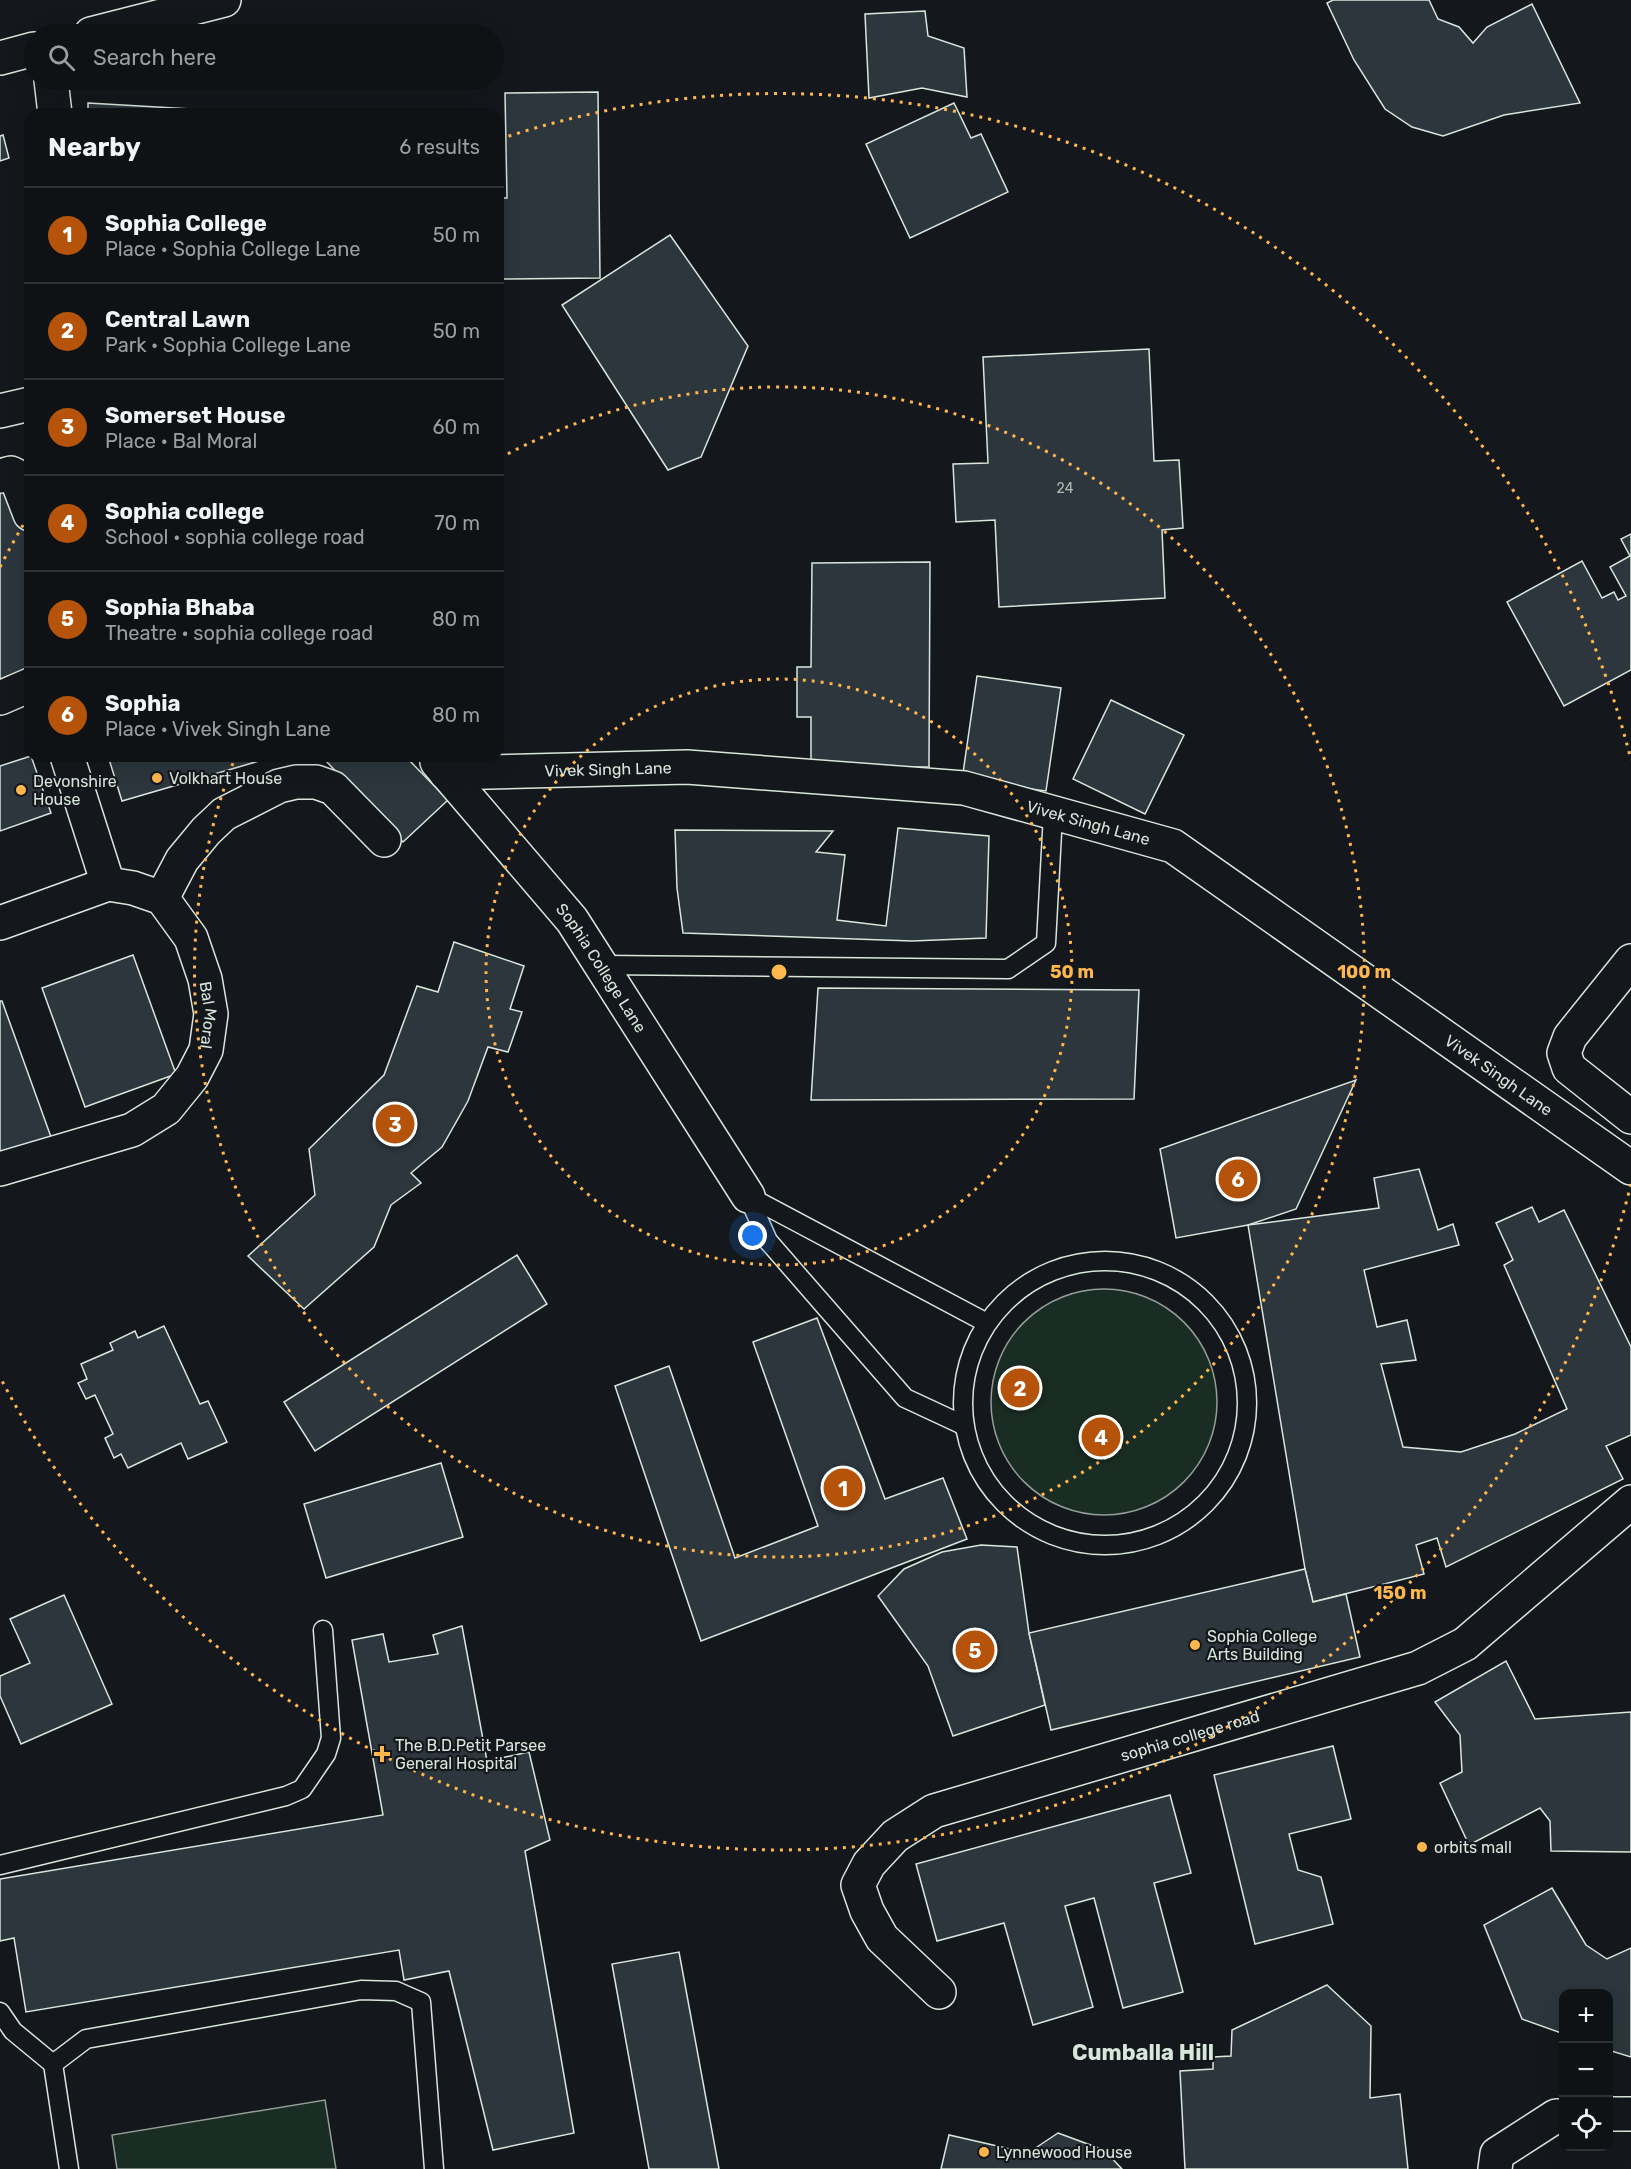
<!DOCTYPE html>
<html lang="en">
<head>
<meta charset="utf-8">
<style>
  body { margin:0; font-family:Rubik,sans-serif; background:#1d2022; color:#f1f3f6 }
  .controls { position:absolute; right:18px; bottom:18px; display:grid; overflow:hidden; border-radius:12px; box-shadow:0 6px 24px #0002 }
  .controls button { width:54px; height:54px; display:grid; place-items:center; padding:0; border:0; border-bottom:2px solid #2f3234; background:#0f1215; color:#f1f3f6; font:30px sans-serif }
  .you { position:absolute; left:753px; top:1236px; width:21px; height:21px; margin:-15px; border:4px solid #fff; border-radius:50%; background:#1a73e8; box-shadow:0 0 0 9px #1a73e833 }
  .badge { display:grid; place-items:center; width:39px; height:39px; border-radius:50%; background:#b45309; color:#fff; font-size:20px; font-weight:700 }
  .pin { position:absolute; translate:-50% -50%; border:3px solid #fff; box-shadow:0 2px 6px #0006 }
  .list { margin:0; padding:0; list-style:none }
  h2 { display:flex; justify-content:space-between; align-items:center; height:78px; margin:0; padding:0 24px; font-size:26px }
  h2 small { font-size:20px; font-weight:400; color:#9b9ea0 }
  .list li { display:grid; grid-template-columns:39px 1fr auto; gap:18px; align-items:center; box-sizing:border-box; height:96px; padding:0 24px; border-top:2px solid #2f3234 }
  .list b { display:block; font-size:22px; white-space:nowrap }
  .list p { margin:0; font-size:20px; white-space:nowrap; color:#9b9ea0 }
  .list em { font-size:20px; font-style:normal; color:#9b9ea0 }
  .icon { flex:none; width:33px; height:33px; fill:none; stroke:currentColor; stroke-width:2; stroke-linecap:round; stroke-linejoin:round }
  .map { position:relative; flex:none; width:1631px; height:2169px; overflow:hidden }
  .search { position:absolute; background:#0f1215; box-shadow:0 6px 24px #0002; left:24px; top:24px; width:480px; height:66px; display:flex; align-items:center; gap:15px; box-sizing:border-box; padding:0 21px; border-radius:33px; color:#9b9ea0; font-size:22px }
  .panel { position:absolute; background:#0f1215; box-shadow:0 6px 24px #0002; left:24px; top:108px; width:480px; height:654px; border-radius:18px }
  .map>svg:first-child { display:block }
  .green { fill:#1a2d24; stroke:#939e99; stroke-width:1.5 }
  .building { fill:#2c363c; stroke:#d8e6dc; stroke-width:1.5 }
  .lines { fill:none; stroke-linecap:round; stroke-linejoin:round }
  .service-casing { stroke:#d8e6dc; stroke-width:21 }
  .minor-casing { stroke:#d8e6dc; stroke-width:36 }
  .service { stroke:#14181c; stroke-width:18 }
  .minor { stroke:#14181c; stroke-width:33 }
  .ring { fill:none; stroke:#ffb74d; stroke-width:3; stroke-dasharray:3 6 }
  .poi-dot { fill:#ffb74d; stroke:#14181c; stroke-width:2 }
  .labels { text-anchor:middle; stroke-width:4.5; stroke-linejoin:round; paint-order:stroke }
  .number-label { font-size:14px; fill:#adbab4 }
  .street-label { font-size:16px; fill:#d8e6dc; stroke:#14181c }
  .poi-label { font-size:16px; fill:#d8e6dc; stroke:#14181c; text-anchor:start }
  .district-label { font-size:22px; font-weight:bold; fill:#d8e6dc; stroke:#14181c }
  .centre { fill:#ffb74d; stroke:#14181c; stroke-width:3 }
  .ring-label { font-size:18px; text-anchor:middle; font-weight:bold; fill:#ffb74d; stroke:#14181c; stroke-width:4.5; stroke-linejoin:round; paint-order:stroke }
</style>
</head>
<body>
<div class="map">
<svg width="1631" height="2169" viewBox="0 0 1631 2169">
  <rect width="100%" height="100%" fill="#14181c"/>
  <g class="green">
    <circle cx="1104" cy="1402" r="113"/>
    <polygon points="325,2100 336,2169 117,2169 112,2135"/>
  </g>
  <g class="building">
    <polygon points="1333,0 1429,0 1438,19 1459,27 1473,43 1487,27 1532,4 1580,103 1504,115 1443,136 1412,127 1385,109 1354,60 1327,3"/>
    <polygon points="925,11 928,36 964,48 967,97 922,88 869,98 865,14"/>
    <polygon points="598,92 600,278 498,279 498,198 507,198 505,93"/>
    <polygon points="88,103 191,109 191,114 88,114"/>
    <polygon points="954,103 971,138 981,134 1008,192 910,238 866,144"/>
    <polygon points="3,135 9,158 0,161 0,136"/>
    <polygon points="670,235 748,346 701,457 668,470 562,305"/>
    <polygon points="1149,349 1154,461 1179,460 1183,528 1162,530 1165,598 999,607 995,520 956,522 953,464 988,463 983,357"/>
    <polygon points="9,487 30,543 30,668 0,679 0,490"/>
    <polygon points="1631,534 1631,670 1564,706 1507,602 1582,561 1602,598 1614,592 1618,600 1626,596 1610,567 1630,556 1621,539"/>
    <polygon points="930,562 929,767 811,767 811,717 797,717 797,667 811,667 812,563"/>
    <polygon points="977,676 1061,688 1046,791 962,780"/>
    <polygon points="1111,700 1184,735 1145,814 1073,779"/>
    <polygon points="31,756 51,813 0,831 0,766"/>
    <polygon points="108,756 276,756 122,801"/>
    <polygon points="334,756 405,756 448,800 403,842 327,762"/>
    <polygon points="898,828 989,836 986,938 912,941 683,933 677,888 675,830 833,831 816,852 845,855 837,920 886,926"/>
    <polygon points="454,942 524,966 510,1009 522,1012 508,1052 488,1047 468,1101 442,1147 411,1173 421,1183 391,1205 374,1247 304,1309 248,1256 315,1195 309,1149 384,1075 417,986 438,992"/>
    <polygon points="133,955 176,1074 85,1107 42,988"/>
    <polygon points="818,988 1139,990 1134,1099 811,1100"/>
    <polygon points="0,1001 2,1001 51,1137 0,1156"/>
    <polygon points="1356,1080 1296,1209 1248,1225 1176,1238 1160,1149"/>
    <polygon points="1419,1169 1438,1230 1453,1224 1459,1245 1364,1270 1377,1327 1407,1320 1416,1360 1381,1364 1403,1447 1461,1452 1515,1434 1567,1409 1504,1265 1513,1260 1496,1223 1532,1207 1539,1222 1564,1210 1631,1347 1631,1435 1606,1446 1623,1479 1446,1567 1437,1538 1416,1545 1424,1574 1313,1602 1305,1569 1248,1225 1379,1208 1374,1178"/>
    <polygon points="517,1255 547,1304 315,1451 284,1402"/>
    <polygon points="817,1318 885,1499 943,1478 967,1539 701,1641 615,1386 669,1366 735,1558 818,1526 753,1342"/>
    <polygon points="164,1326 200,1404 208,1401 227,1442 188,1459 181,1443 128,1468 121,1454 114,1458 105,1438 113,1434 95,1395 86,1399 78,1383 87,1379 81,1364 113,1350 110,1343 135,1331 138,1338"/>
    <polygon points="441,1463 463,1537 326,1578 304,1504"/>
    <polygon points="981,1545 1017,1547 1029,1633 1045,1705 953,1736 928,1666 878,1596 904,1569 942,1552"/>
    <polygon points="1305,1569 1313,1602 1346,1594 1360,1657 1051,1730 1029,1633"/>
    <polygon points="64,1595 112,1704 21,1744 0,1696 0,1676 30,1663 10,1619"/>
    <polygon points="462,1626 487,1761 529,1752 550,1840 525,1851 574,2133 493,2150 449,1971 404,1980 399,1950 26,2012 14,1938 0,1941 0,1879 383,1815 352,1640 383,1634 389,1662 438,1654 433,1635"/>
    <polygon points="1506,1661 1535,1719 1631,1712 1631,1852 1551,1851 1550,1821 1540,1808 1469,1845 1440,1783 1462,1772 1460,1735 1435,1702"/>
    <polygon points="1333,1746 1351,1819 1289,1834 1298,1870 1321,1877 1333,1924 1255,1944 1214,1775"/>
    <polygon points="1170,1795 1191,1873 1154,1883 1183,1992 1123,2008 1094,1898 1065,1906 1093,2007 1033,2025 1004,1923 937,1941 916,1864"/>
    <polygon points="1552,1888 1586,1945 1607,1959 1631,1948 1631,2057 1608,2050 1608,1994 1564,1994 1564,2034 1522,2019 1484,1925"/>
    <polygon points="679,1952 719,2169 649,2169 612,1964"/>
    <polygon points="1327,1985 1371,2026 1370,2098 1400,2094 1408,2169 1185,2169 1180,2071 1213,2069 1213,2057 1231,2056 1232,2030"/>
    <polygon points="1058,2133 1104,2150 1122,2169 941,2169 949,2135 1028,2153"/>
  </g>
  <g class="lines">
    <defs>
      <g id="service">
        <polyline points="601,965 1008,969 1046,943 1053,814"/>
        <polyline points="748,1196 768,1241 905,1398 963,1425"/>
        <polyline points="748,1196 985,1322"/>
        <circle cx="1105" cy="1403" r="142"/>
        <polyline points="0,1865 286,1796 302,1789 326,1754 331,1738 323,1630"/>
        <polyline points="0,2012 13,2031 53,2064"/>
        <polyline points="69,2169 53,2064 86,2039 361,1990 396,1991 421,2002 434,2169"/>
      </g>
      <g id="minor">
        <polyline points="91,34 224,0"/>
        <polyline points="0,58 34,49"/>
        <polyline points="51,80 55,114"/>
        <polyline points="0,411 30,404"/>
        <polyline points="0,476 11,473 15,475 30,514"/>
        <polyline points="0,698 30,685"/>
        <polyline points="67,756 108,884"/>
        <path id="s1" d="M437,762l135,158 176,276"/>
        <path id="s2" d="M446,773l241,-6 277,21 209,58 458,322"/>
        <polyline points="162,898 182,860 206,831 224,814 279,786 296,782 316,782 333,788 384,840"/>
        <path id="s3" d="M0,923l108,-39 25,4 29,10 29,40 14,41 6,35 -5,36 -14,27 -26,32 -34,21 -132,39"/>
        <polyline points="1631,961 1570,1037 1564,1053 1569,1068 1631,1117"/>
        <path id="s4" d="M939,1992l-57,-54 -15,-27 -9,-26 11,-21 26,-28 39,-25 484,-143 47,-24 166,-142"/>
        <polyline points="1608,2114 1631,2114"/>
        <polyline points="1495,2169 1497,2154 1556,2116 1564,2116"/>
      </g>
    </defs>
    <use href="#service" class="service-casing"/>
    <use href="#minor" class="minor-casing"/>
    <use href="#service" class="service"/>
    <use href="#minor" class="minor"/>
  </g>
  <g class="ring">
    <circle cx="779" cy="972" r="293"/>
    <path d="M500 458A585 585 0 1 1 235 758"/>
    <path d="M1631 1184A878 878 0 0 1 0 1377M0 567A878 878 0 0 1 26 520M500 139A878 878 0 0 1 1631 760"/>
  </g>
  <g class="poi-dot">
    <circle cx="157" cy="778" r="6"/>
    <circle cx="21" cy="790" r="6"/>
    <circle cx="1195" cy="1645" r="6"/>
    <path d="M379 1745h6v6h6v6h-6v6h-6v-6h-6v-6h6z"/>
    <circle cx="1422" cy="1847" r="6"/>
    <circle cx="984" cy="2152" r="6"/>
  </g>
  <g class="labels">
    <g class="number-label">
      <text x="1065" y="493">24</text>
    </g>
    <g class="street-label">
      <text dy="6" stroke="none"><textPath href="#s2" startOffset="162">Vivek Singh Lane</textPath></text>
      <text dy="6" stroke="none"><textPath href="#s2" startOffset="648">Vivek Singh Lane</textPath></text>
      <text dy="6" stroke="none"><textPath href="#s1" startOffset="264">Sophia College Lane</textPath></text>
      <text dy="6" stroke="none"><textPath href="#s3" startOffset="300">Bal Moral</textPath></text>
      <text dy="6" stroke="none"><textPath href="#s2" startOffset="1134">Vivek Singh Lane</textPath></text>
      <text dy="6" stroke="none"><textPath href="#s4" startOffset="512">sophia college road</textPath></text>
    </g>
    <g class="poi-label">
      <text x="169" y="784">Volkhart House</text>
      <text x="33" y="787">Devonshire<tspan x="33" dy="18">House</tspan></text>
      <text x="1207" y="1642">Sophia College<tspan x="1207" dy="18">Arts Building</tspan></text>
      <text x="395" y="1751">The B.D.Petit Parsee<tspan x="395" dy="18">General Hospital</tspan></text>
      <text x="1434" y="1853">orbits mall</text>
      <text x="996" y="2158">Lynnewood House</text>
    </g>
    <g class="district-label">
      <text x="1143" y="2060">Cumballa Hill</text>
    </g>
  </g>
  <circle cx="779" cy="972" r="9" class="centre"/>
  <g class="ring-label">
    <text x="1072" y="978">50 m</text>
    <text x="1364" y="978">100 m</text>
    <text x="1400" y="1599">150 m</text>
  </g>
</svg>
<div class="controls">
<button>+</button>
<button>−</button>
<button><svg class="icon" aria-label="locate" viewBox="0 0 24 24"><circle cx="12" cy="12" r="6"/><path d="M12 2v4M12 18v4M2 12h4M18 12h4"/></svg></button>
</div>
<div class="you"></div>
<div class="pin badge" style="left:843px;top:1488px">1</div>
<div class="pin badge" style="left:1020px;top:1388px">2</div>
<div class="pin badge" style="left:395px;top:1124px">3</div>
<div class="pin badge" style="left:1101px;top:1437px">4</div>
<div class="pin badge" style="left:975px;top:1650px">5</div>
<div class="pin badge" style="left:1238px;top:1179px">6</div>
<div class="search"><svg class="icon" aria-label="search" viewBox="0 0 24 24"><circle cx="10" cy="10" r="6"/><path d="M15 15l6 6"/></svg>Search here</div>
<section class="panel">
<h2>Nearby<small>6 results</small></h2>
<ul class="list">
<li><span class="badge">1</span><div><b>Sophia College</b><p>Place · Sophia College Lane</p></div><em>50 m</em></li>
<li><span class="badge">2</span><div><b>Central Lawn</b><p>Park · Sophia College Lane</p></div><em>50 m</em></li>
<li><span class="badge">3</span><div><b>Somerset House</b><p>Place · Bal Moral</p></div><em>60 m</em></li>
<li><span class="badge">4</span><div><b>Sophia college</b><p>School · sophia college road</p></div><em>70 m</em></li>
<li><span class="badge">5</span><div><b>Sophia Bhaba</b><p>Theatre · sophia college road</p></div><em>80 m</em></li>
<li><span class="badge">6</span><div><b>Sophia</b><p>Place · Vivek Singh Lane</p></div><em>80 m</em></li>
</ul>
</section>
</div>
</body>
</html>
